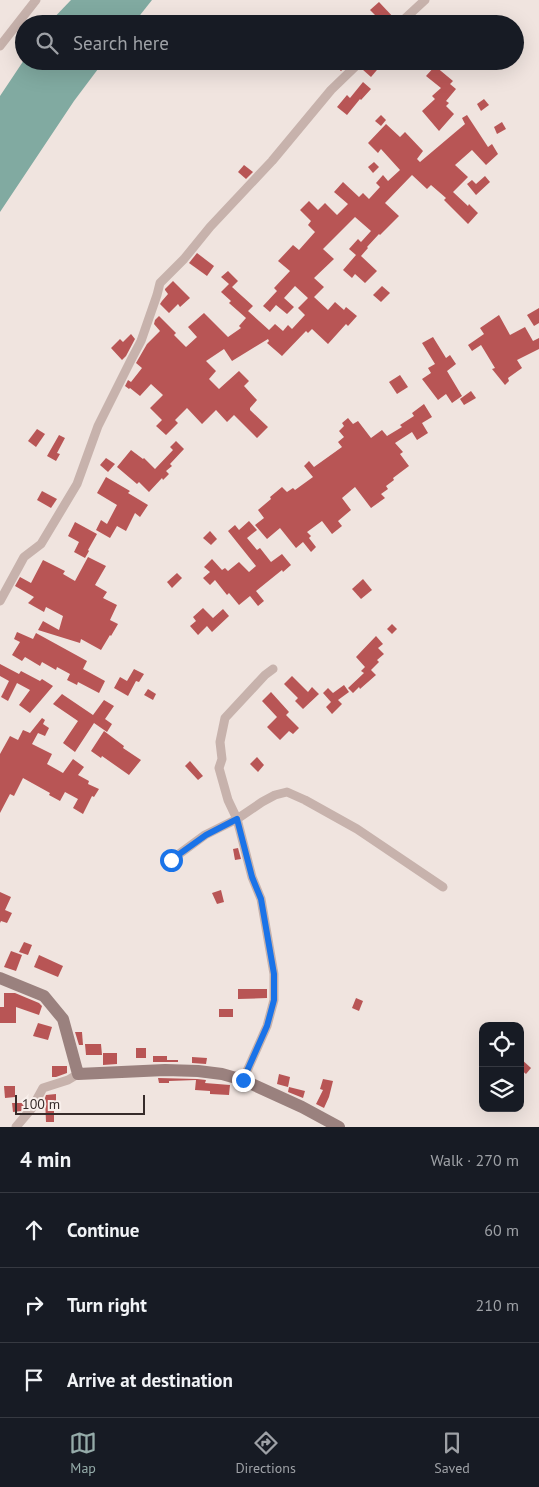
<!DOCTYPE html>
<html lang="en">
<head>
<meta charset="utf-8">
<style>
  body { margin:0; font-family:"PT Sans",sans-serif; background:#242831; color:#f1f3f6 }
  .controls { position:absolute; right:15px; bottom:15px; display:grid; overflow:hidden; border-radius:10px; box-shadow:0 5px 20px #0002 }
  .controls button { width:45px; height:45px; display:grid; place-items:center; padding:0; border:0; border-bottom:1px solid #363941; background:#171b24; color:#f1f3f6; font:25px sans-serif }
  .scale { position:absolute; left:15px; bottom:12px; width:130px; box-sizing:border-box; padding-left:5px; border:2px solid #362b2a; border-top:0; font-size:14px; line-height:18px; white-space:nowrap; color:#362b2a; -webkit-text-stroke:4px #f8efeb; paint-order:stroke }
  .stop { position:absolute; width:15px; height:15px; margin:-11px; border:4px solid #1a73e8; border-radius:50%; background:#fff }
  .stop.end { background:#1a73e8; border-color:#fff; box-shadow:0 1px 5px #0008 }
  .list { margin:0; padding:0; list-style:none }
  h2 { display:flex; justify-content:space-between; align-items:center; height:65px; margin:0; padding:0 20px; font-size:21px }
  h2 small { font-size:16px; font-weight:400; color:#9ea1a6 }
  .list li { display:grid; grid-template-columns:32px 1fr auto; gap:15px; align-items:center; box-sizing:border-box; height:75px; padding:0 20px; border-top:1px solid #363941 }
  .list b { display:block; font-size:19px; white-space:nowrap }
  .list em { font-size:16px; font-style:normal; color:#9ea1a6 }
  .icon { flex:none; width:28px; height:28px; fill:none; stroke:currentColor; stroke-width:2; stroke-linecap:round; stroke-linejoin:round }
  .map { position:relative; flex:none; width:539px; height:1127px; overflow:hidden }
  .search { position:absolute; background:#171b24; box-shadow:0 5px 20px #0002; left:15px; right:15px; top:15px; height:55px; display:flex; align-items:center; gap:12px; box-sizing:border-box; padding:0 18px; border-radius:28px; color:#9ea1a6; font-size:19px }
  .sheet { height:290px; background:#171b24 }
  nav { display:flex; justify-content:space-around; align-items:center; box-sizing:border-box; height:70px; border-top:1px solid #363941; background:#171b24; font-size:14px; color:#9ea1a6 }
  nav a { display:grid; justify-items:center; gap:2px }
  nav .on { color:#95aba9 }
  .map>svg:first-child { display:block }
  .water { fill:#81aaa1 }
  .building { fill:#b85555 }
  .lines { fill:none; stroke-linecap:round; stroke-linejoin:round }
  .street { stroke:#c7b2ac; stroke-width:9 }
  .secondary { stroke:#9a817e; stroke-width:12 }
  .route { stroke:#1a73e8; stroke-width:6 }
</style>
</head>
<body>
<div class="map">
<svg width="539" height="1127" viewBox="0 0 539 1127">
  <rect width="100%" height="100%" fill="#f0e4df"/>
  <g class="water">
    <polygon points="71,0 152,0 133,24 48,24"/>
    <polygon points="24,60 24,61 104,61 74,101 0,212 0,96"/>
  </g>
  <g class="building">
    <polygon points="379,2 395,19 393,24 384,24 370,10"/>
    <polygon points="329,61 352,61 341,71"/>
    <polygon points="369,61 378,61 382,64 371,77 362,69"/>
    <polygon points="435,66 453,81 450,84 456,89 446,101 449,103 446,106 454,114 439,131 422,111 435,99 432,96 441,88 426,76"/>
    <polygon points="363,82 371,89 361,100 360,99 347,115 337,107 347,95 350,98"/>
    <polygon points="484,99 489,105 481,111 477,104"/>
    <polygon points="381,115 386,120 381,126 375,121"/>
    <polygon points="467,115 488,147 492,144 498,154 486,165 472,150 455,165 468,177 453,192 468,206 469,204 478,213 468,224 444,200 446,198 431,185 427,189 412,175 385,203 399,216 380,235 379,234 367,247 368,248 361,256 377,271 365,283 355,274 352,278 343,270 356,255 349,249 358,239 361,242 371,231 355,217 323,249 334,259 314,278 324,287 314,297 328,310 335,302 344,310 346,307 357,316 348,326 346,324 328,344 312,329 308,333 306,331 282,356 267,343 269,341 268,339 232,361 224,349 206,361 216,371 209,379 219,389 239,371 249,381 244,386 257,400 250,408 250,410 268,427 257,438 234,415 227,422 216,410 202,424 187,408 175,420 178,423 166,435 156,426 162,420 150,408 163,395 151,384 140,396 130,388 129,389 125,386 128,380 131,382 142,368 136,363 147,344 160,331 154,324 155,320 159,316 176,333 174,335 186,347 197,337 188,327 204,313 228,337 241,328 239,326 246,318 229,303 231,301 221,292 229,284 221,277 228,271 238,281 232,287 253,306 248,311 269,330 275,324 283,331 288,325 292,329 305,315 298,308 308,298 295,286 284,298 294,307 287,314 276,305 270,312 263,306 277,291 274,288 290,271 278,261 293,245 299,250 315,232 308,225 311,221 300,210 309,201 318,210 325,203 337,215 348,204 334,192 343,182 359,197 363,193 369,199 380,187 376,183 383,175 388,181 400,170 381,149 378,153 368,143 386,124 400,137 405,132 423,151 417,159 420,162 465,124 462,118"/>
    <polygon points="502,122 506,129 497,134 494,127"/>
    <polygon points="374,162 379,167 373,173 368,167"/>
    <polygon points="244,165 253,172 246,179 238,172"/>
    <polygon points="485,176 490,182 476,195 467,184 472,180 476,184"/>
    <polygon points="197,253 214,266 207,276 189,263"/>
    <polygon points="173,281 190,298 180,307 178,304 169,313 160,304 162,301 168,294 165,290 165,289"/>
    <polygon points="382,286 390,293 381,302 373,295"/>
    <polygon points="539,308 539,323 534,326 527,315"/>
    <polygon points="499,315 510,335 525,327 533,341 539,338 539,349 517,360 522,368 508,378 509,381 505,385 492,369 495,368 481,345 472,351 468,345 484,334 480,328"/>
    <polygon points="131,334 135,339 126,356 122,360 111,348 120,339 123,342"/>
    <polygon points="433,337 446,358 450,355 456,364 447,371 462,396 452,403 446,394 438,400 422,379 431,373 428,368 435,364 422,343"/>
    <polygon points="400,375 408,387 397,394 389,382"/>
    <polygon points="471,391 476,398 464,405 460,399"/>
    <polygon points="424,404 432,417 422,423 428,433 417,440 412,432 395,443 403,452 400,454 409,466 393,478 394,480 386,486 388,489 381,494 385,498 371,508 355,487 342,498 351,510 338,521 342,526 332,534 322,521 307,532 311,536 309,538 316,547 311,552 303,542 296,548 280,528 267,539 255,525 264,518 258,510 271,499 270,497 282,487 287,492 293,488 295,490 313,477 304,466 309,461 314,467 342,447 338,442 344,437 339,431 344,426 342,423 348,418 353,424 358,421 371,438 382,430 387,436 402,427 400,425 414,416 412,413"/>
    <polygon points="37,429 45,434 36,447 28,441"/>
    <polygon points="59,435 65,438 57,453 60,454 56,461 47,456"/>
    <polygon points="176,441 184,449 170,464 172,466 166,471 169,474 163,480 162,478 149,492 139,482 137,484 117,467 131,450 143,459 144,458 155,469 173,450 170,447"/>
    <polygon points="106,458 115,464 108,472 100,465"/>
    <polygon points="106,477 130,491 128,493 148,505 140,517 135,513 126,531 117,526 110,538 96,530 101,520 107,524 117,505 97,493"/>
    <polygon points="42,491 57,499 51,508 37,500"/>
    <polygon points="249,521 257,530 247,538 257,550 260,548 271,562 282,554 291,565 283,572 282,570 256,591 264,601 258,606 250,596 239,605 229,593 227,595 215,580 210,585 203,578 210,572 204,567 212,559 222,570 225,568 228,571 239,562 249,572 256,566 228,531 235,525 239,530"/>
    <polygon points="75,522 97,534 88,550 89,551 85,558 74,552 79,542 68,536"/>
    <polygon points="210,531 217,539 211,545 203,538"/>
    <polygon points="88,557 106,566 95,585 107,592 103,598 117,605 110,620 118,624 111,636 110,635 101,650 81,639 80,643 38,630 43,621 59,630 63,616 46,607 44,612 28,603 34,597 15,586 20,577 31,583 43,560 65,571 63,574 75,581"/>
    <polygon points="177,573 182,578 172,588 167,582"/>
    <polygon points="363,579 372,590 361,599 352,589"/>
    <polygon points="203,608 213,618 223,609 229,616 212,632 207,626 198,635 190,626 196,621 193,617"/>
    <polygon points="392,624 397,629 392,634 387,629"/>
    <polygon points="17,632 33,639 36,633 87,661 83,669 105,681 99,693 78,682 77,685 67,680 70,674 57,667 56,670 42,662 40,666 25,657 22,661 12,655 20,642 14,639"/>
    <polygon points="376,636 383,644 378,648 384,654 377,660 379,662 371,670 376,675 360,689 359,687 353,693 348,688 364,673 361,671 365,667 356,657"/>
    <polygon points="0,664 19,674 21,671 40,681 42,679 53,686 30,713 19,705 30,690 17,683 8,701 1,697 9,681 0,676"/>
    <polygon points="134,669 144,674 139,682 136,681 128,696 114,688 120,677 127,681"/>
    <polygon points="292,676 308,692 312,687 319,694 303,709 295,701 298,698 284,684"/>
    <polygon points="344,685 349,692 338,700 342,704 332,714 326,707 331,702 323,693 328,688 333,693"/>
    <polygon points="148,689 156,694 153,700 144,695"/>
    <polygon points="271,692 289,712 286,715 299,728 293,734 289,731 280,740 267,727 277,717 262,701"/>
    <polygon points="62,694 93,715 104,700 114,706 105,719 112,724 107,732 94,723 75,752 63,743 78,721 53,704"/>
    <polygon points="42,718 45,720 43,724 49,728 45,736 38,733 32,744 52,754 47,764 63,773 73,759 84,767 78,775 89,781 88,784 99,789 94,797 92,796 83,814 73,808 78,799 65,792 60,801 49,795 50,793 23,778 14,796 10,794 0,813 0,754 10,736 18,740 23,730 30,733"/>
    <polygon points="104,731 124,746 123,748 141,760 129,775 102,756 101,758 91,751"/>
    <polygon points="257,757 264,765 258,772 250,764"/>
    <polygon points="190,761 203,776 198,780 185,766"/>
    <polygon points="238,848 241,859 235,860 233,849"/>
    <polygon points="221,890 224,902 217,904 212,893"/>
    <polygon points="0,892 11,897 5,910 12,913 7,923 1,921 0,923"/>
    <polygon points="24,942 32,945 28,955 19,952"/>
    <polygon points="11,951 22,955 16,971 4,967"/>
    <polygon points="39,955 63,966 58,977 34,967"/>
    <polygon points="238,989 267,989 267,998 238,999"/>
    <polygon points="4,993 15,993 39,1003 42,1006 39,1015 16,1007 16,1023 0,1023 0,1007 4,1007"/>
    <polygon points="356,998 363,1001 359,1011 352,1008"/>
    <rect x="219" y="1009" width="14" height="8"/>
    <polygon points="38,1023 52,1027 48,1040 33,1036"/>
    <polygon points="75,1032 82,1032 83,1045 79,1045"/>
    <polygon points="85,1044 101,1044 102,1055 86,1055"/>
    <rect x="136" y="1048" width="10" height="10"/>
    <polygon points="103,1053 117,1053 117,1064 103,1065"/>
    <polygon points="153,1056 167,1056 167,1060 178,1060 178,1062 153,1062"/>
    <polygon points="192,1057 207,1058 206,1064 192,1063"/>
    <polygon points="520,1058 531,1068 526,1074 520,1069"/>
    <polygon points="52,1066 67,1066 67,1073 56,1077 52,1077"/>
    <polygon points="279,1074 290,1077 288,1087 277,1084"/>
    <polygon points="158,1078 197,1079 206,1080 205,1083 230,1085 229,1095 210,1094 210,1091 195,1090 196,1080 169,1081 169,1083 159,1083"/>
    <polygon points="323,1079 333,1081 329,1097 324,1108 316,1104 323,1090 320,1089"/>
    <polygon points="4,1086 15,1086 15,1097 5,1098"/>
    <polygon points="289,1087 305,1091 303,1098 288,1092"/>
    <polygon points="56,1094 56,1107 54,1107 54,1122 46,1122 45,1098 46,1095"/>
    <polygon points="12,1103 25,1103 26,1106 21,1111 13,1112"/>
  </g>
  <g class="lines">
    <g class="street">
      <polyline points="399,24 425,0"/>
      <polyline points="0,46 36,0"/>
      <polyline points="0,601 24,557 41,544 77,484 98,426 131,360 141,341 157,295 160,283 184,259 210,227 272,161 331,90 361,61"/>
      <polyline points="171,860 205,835 237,819 262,802 275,795 287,792 305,800 357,829 443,887"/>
      <polyline points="243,1080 267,1026 274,1000 274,974 261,899 252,877 237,819 228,800 219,768 222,759 220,742 225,718 265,675 273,669"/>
      <polyline points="16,1127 32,1108 43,1088 68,1080 78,1074"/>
    </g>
    <polyline class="secondary" points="0,978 44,996 63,1019 78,1074 165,1070 198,1071 222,1074 243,1080 302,1107 339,1127"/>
  </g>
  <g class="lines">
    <polyline class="route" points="171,860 206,835 237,819 252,877 261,899 274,974 274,1000 267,1026 243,1080"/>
  </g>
</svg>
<div class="controls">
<button><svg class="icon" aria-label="locate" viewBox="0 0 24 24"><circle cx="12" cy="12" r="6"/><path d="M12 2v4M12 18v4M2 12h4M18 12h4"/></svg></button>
<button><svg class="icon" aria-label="layers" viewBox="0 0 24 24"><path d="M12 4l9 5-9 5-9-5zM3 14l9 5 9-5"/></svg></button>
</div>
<div class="scale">100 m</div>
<div class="stop" style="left:171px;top:860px"></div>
<div class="stop end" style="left:243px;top:1080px"></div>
<div class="search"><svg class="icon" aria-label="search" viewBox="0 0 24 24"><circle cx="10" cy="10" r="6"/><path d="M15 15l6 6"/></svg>Search here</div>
</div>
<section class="sheet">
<h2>4 min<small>Walk · 270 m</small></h2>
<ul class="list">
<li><svg class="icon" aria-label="ahead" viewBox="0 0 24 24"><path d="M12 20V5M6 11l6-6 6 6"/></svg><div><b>Continue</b></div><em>60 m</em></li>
<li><svg class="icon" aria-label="right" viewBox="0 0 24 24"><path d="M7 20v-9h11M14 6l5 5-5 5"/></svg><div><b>Turn right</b></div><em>210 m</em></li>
<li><svg class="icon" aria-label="arrive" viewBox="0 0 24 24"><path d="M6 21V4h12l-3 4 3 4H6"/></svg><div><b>Arrive at destination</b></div></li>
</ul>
</section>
<nav>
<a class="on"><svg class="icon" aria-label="map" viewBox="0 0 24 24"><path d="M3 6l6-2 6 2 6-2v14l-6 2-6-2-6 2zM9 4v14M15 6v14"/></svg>Map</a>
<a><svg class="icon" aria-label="directions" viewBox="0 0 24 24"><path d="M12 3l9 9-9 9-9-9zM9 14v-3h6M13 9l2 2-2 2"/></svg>Directions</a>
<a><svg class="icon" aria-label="saved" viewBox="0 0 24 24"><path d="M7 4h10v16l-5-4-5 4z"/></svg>Saved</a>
</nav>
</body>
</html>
